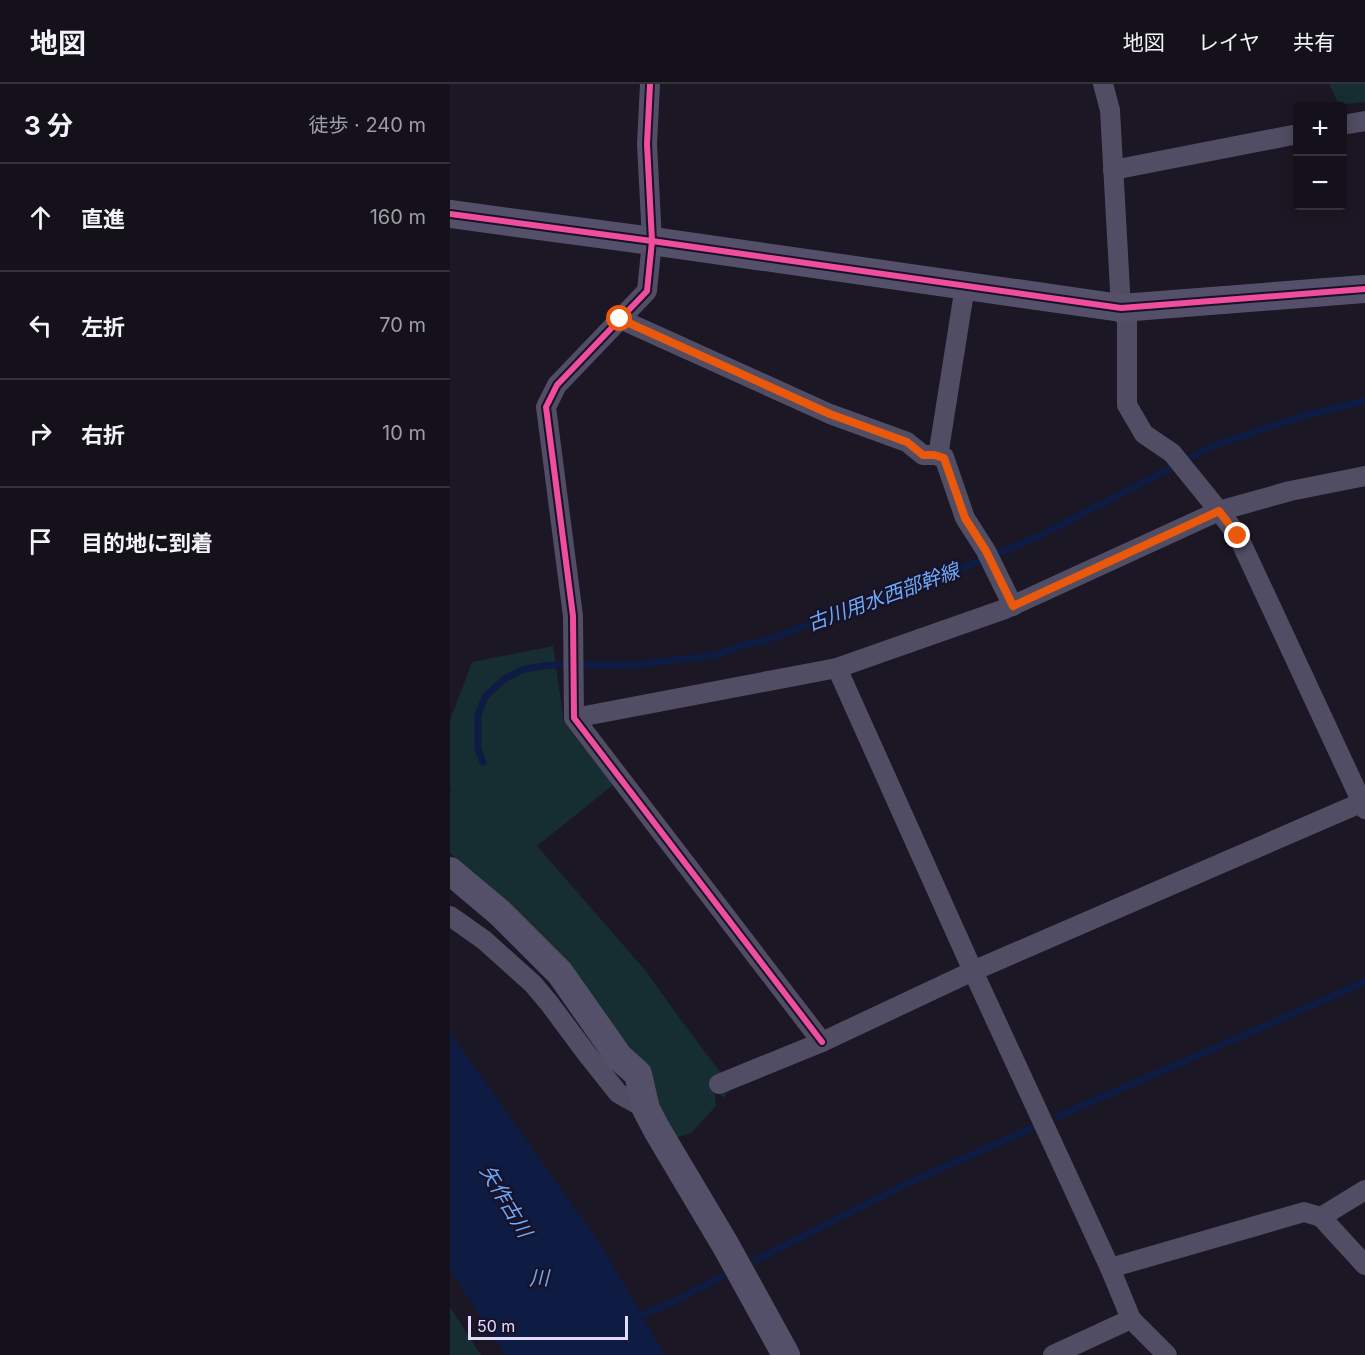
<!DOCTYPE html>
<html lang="ja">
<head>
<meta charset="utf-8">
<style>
  body { margin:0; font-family:Inter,"Noto Sans JP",sans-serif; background:#1d1a24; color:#f1f3f6 }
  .controls { position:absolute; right:18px; top:18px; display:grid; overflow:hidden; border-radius:6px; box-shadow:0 3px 15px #0003 }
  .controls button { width:54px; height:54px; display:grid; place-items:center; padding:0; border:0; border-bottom:2px solid #33313a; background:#14111b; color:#f1f3f6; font:30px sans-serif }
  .scale { position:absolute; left:18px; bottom:15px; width:160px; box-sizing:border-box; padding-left:6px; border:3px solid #e2dbfe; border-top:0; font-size:16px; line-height:21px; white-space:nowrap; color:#e2dbfe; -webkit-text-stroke:4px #181229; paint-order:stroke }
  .stop { position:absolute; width:18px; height:18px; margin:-14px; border:4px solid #ea580c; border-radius:50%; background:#fff }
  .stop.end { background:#ea580c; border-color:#fff; box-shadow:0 2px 6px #0008 }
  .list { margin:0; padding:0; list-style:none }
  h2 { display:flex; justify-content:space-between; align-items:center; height:78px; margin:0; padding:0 24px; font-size:26px }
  h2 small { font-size:20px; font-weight:400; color:#9d9da3 }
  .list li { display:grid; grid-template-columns:39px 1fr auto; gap:18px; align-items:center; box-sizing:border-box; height:108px; padding:0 24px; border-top:2px solid #33313a }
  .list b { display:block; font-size:22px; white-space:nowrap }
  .list em { font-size:20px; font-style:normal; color:#9d9da3 }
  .icon { flex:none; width:33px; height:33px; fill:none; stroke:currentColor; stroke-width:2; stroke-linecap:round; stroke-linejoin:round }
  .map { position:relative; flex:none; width:915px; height:1271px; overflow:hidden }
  header { display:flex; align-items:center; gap:36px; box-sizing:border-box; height:84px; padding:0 30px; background:#14111b; border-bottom:2px solid #33313a }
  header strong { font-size:28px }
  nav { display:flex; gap:33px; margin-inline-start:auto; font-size:21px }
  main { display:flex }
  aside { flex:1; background:#14111b }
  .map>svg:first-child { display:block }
  .green { fill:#162d31 }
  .water { fill:#0e1c43 }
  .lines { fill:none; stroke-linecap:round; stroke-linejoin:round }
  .stream { stroke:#0e1c43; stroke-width:7 }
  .street { stroke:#504d64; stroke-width:20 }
  .secondary { stroke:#54506a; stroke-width:28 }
  .cycleway-casing { stroke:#181229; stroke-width:10 }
  .cycleway { stroke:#ef4d9e; stroke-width:6 }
  .route { stroke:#ea580c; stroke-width:8 }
  .labels { text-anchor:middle; stroke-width:5; stroke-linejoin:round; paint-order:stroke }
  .water-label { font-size:20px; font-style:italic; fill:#6dabf9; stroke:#181229 }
</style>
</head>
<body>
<header>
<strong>地図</strong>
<nav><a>地図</a><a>レイヤ</a><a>共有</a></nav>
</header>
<main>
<aside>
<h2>3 分<small>徒歩 · 240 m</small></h2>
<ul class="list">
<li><svg class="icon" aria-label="ahead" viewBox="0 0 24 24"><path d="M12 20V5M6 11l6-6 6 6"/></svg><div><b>直進</b></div><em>160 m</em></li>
<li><svg class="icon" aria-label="left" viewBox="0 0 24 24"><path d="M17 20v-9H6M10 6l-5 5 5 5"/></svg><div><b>左折</b></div><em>70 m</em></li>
<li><svg class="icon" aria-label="right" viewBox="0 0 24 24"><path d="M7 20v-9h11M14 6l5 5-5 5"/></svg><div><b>右折</b></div><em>10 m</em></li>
<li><svg class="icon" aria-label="arrive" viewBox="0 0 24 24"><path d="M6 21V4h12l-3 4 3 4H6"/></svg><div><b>目的地に到着</b></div></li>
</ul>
</aside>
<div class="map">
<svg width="915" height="1271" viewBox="0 0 915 1271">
  <rect width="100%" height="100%" fill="#1b1724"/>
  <g class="green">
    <polygon points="879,0 915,0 915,18 889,21"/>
    <polygon points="103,562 114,638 163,701 87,762 196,887 231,936 282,1004 273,1014 264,1004 266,1022 241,1049 225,1054 59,825 0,769 0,708 3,708 0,707 0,636 22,578"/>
    <polygon points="0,1223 31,1271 0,1271"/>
  </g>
  <polygon class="water" points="0,948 151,1161 215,1271 55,1271 0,1185"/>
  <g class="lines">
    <g class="stream">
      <polyline points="33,678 28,665 28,631 35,613 54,595 74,585 100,581 185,581 266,571 294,561 313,557 466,503 590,452 765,361 849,333 915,317"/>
      <polyline points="609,1032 915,898"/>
      <polyline points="306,1176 454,1101 586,1042"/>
      <polyline points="184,1234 227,1216 271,1193"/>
    </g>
    <g class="street">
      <polyline points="200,0 197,60 202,157 197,207 107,301 96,323 123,532 124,634 372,958"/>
      <polyline points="653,0 660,26 671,224 677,237 677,321 694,350 722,369 769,427 788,452 915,725"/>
      <polyline points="892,41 915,37"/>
      <polyline points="663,86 848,50"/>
      <polyline points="170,235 380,330 457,358 473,371 484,371 494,373 515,434 536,467 563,522"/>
      <polyline points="488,372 515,202"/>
      <polyline points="387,584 523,887 660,1184 681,1235 717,1271"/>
      <polyline points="124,634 387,584 555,525 769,427 840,407 915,392"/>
      <polyline points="0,832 34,856 83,900 99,919 137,970 168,1009 196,1025"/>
      <polyline points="269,1000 372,958 523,887 915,717"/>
      <polyline points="871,1133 915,1106"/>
      <polyline points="660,1184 854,1128 871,1133 915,1181"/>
      <polyline points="603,1271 681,1235"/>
    </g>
    <g class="secondary">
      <polyline points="0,130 202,157 671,224 915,205"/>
      <polyline points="0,787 50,829 110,889 169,973 188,990 196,1025 207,1046 276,1162 336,1271"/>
    </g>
    <defs>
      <g id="cycleway">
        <polyline points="200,0 197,60 202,157 197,207 107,301 96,323 123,532 124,634 372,958"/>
        <polyline points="0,130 202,157 671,224 915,205"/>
      </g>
    </defs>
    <use href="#cycleway" class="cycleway-casing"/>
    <use href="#cycleway" class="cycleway"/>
  </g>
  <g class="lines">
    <polyline class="route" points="170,235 380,330 457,358 473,371 484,371 494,374 515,434 536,467 563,522 769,427 788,452"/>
  </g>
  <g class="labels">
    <g class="water-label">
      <text transform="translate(433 513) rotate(-20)" y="7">古川用水西部幹線</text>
      <text transform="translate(56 1117) rotate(59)" y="7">矢作古川</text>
      <text x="89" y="1201">川</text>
    </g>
  </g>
</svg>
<div class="controls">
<button>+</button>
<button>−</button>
</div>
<div class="scale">50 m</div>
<div class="stop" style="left:170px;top:235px"></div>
<div class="stop end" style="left:788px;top:452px"></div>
</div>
</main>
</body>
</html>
